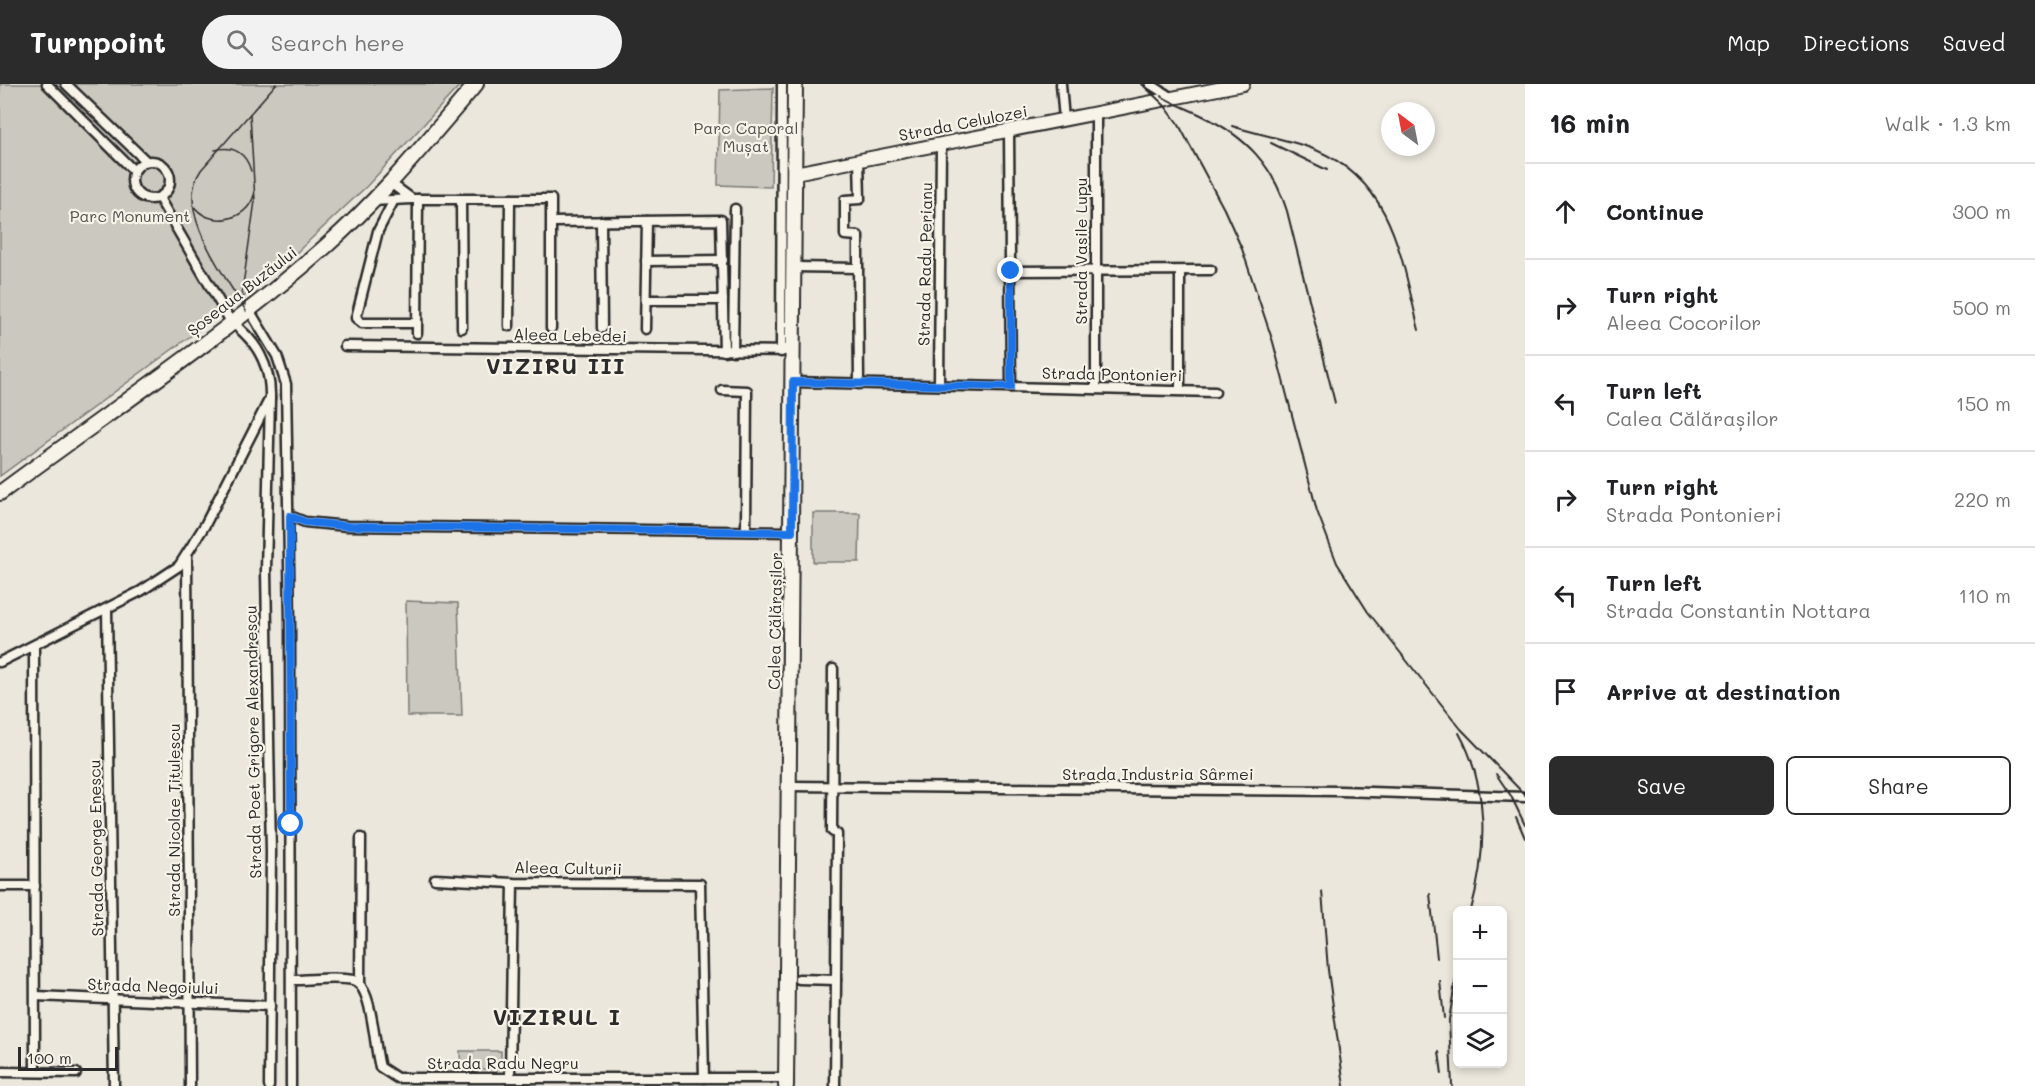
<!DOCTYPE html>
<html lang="en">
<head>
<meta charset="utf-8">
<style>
  body { margin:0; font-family:Mali,sans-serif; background:#f2f2f2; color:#202124 }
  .controls { position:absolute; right:18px; bottom:18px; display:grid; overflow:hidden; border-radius:9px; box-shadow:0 3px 9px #0003 }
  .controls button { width:54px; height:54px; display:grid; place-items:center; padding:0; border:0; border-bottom:2px solid #e0e0e0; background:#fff; color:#202124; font:30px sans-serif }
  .compass { position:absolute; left:1381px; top:18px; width:54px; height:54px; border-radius:50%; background:#fff; box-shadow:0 3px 9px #0003; rotate:328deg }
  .scale { position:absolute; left:18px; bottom:15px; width:100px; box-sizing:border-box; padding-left:6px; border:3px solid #2b2b2b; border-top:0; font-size:16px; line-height:21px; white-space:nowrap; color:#2b2b2b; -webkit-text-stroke:4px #f7f3e8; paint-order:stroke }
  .stop { position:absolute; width:18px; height:18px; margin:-14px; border:4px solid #1a73e8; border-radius:50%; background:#fff }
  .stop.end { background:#1a73e8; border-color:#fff; box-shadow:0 2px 6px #0008 }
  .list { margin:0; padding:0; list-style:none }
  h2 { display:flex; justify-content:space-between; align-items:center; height:78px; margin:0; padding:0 24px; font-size:26px }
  h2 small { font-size:20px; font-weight:400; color:#757577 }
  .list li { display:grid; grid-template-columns:39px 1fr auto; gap:18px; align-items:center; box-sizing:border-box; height:96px; padding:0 24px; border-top:2px solid #e0e0e0 }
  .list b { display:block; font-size:22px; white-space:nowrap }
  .list p { margin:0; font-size:20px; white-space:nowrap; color:#757577 }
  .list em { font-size:20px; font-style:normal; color:#757577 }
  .actions { display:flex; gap:12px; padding:18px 24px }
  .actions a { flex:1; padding:14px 0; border:2px solid #2b2b2b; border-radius:9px; text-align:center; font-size:21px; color:#2b2b2b }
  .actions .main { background:#2b2b2b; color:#fff }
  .icon { flex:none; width:33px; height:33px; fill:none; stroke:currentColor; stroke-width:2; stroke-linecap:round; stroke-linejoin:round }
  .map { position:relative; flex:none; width:1525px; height:1002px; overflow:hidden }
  header { display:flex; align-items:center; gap:36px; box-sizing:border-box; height:84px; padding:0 30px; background:#2b2b2b; color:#fff }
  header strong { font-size:28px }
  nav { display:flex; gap:33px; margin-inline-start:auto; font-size:21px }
  .search { width:420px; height:54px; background:#f2f2f2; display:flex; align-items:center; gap:15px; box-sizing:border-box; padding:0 21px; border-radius:33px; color:#757577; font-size:22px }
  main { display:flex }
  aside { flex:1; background:#fff }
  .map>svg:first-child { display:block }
  .green { fill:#cbc8bf; stroke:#7b7a75; stroke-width:1.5 }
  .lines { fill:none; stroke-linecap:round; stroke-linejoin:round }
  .street-casing { stroke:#2b2b2b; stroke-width:13 }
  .secondary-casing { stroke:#2b2b2b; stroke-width:16 }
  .primary-casing { stroke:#2b2b2b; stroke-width:18 }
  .street { stroke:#f7f3e8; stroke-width:8 }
  .secondary { stroke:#f7f3e8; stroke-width:12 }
  .primary { stroke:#f7f3e8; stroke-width:14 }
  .tram { stroke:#2b2b2b; stroke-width:1.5 }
  .rail { stroke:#2b2b2b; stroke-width:2 }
  .route { stroke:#1a73e8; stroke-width:8 }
  .labels { text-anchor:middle; stroke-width:4.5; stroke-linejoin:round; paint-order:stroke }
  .street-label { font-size:16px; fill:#2b2b2b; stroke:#f7f3e8 }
  .park-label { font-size:16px; fill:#535250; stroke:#f7f3e8 }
  .district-label { font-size:22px; font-weight:bold; letter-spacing:1.5px; fill:#2b2b2b; stroke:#f7f3e8 }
</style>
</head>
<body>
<header>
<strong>Turnpoint</strong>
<div class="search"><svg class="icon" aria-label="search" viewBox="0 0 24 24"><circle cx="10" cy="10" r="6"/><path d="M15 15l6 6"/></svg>Search here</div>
<nav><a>Map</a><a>Directions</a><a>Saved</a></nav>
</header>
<main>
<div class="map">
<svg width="1525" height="1002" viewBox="0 0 1525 1002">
  <rect width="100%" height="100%" fill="#ebe7dd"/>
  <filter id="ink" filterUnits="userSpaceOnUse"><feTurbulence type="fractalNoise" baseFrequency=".0167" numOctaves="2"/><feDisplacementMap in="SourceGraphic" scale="12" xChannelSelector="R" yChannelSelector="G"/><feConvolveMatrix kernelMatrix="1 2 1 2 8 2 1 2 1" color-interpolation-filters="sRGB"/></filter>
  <g filter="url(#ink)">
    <g class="green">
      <polygon points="0,0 461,0 367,102 294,171 245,212 0,392"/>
      <polygon points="773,4 771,103 718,101 720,6"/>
      <polygon points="813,429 860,429 859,478 813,478"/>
      <polygon points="406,517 458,519 462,632 407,632"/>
      <polygon points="460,967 501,967 501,985 461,985"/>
    </g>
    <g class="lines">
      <defs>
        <g id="street">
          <polyline points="47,0 133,86"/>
          <polyline points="66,0 146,77"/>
          <polyline points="1061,0 1064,36"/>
          <polyline points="1150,0 1172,14"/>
          <polyline points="1096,29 1096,305"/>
          <polyline points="1009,47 1011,303"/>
          <circle cx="151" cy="96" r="19"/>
          <polyline points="412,115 551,115 551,244"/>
          <polyline points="461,115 462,244"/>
          <polyline points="394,116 378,147 356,234 362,239 417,239"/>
          <polyline points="372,117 412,115 389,98"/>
          <polyline points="601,137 602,244"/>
          <polyline points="552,138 721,136 724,267"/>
          <polyline points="646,177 723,176"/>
          <polyline points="794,183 858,184 858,152 845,151 845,116 860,115 859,76"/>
          <polyline points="858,184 859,300"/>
          <polyline points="1011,187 1211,186"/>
          <polyline points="646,216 723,216"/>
          <polyline points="248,224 277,272 286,300 290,538 291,1002"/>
          <polyline points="509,242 510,115"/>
          <polyline points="645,245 647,137"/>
          <polyline points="417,249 418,115"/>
          <polyline points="345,262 793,267"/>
          <polyline points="733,267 735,125"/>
          <polyline points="781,268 782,0"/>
          <polyline points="793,298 1215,308"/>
          <polyline points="939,301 941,60"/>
          <polyline points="722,306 747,307 746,446"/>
          <polyline points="1180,306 1180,188"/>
          <polyline points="290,432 305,438 347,442 792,448"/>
          <polyline points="187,471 190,1002"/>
          <polyline points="107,525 114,1002"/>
          <polyline points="34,562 35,988"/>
          <path d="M0,578l141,-71 38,-25 26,-41 65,-127c1,-32 -14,-58 -39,-76l-72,-124"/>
          <polyline points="790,702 1340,707 1525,713"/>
          <polyline points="435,795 513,799 700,800 704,994"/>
          <polyline points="0,802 35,802"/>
          <polyline points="799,895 836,896 837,750 832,747 833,585"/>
          <path d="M292,896c19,0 43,-4 61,0 20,5 21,68 27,87l17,11h389"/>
          <polyline points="360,899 361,754"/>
          <polyline points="36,912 270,922"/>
          <polyline points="0,988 76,989"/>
          <polyline points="510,993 513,799"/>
          <polyline points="269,1002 271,768 266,487 270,314"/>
          <polyline points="835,1002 836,896"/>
        </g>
        <polyline id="secondary" points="795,89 1243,0"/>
        <g id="primary">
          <path d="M0,409c108,-80 225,-158 325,-246 56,-49 103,-107 151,-163"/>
          <polyline points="786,1002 795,0"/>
        </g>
      </defs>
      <use href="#street" class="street-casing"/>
      <use href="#secondary" class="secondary-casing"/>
      <use href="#primary" class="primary-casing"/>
      <use href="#street" class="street"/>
      <use href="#secondary" class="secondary"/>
      <use href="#primary" class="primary"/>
      <g class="tram">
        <path d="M215,66c18,-5 31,3 36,21"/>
        <path d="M193,121c15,23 54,17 61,-10"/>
        <polyline points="245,221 242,208 255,117 250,30"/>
        <path d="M246,227c-21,-36 -73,-100 -45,-141l75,-86"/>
      </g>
      <g class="rail">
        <polyline points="1142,0 1165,22 1179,41 1224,125 1242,165 1273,258 1317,427 1337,479 1368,528 1461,645 1525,711"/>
        <path d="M1161,12c13,8 28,13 42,20 43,21 70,49 84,95l48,192"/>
        <path d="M1232,42c27,9 57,13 84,24 78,33 85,108 103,180"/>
        <polyline points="1271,59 1327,86"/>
        <path d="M1459,649c30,54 28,119 12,177"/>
        <polyline points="1496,690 1511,712 1525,741"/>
        <polyline points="1516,733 1525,754"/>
        <polyline points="1322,807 1328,886 1344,1002"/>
        <polyline points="1430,810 1437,874"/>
        <polyline points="1440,897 1444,934"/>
        <polyline points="1439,968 1442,990"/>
        <polyline points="1452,1002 1449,936 1458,881"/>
      </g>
    </g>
  </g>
  <g class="lines" filter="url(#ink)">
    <polyline class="route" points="291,740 290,432 305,438 347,442 792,448 793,298 1011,303 1011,187"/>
  </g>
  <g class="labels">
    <g class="street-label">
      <text transform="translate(963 39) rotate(-11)" y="6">Strada Celulozei</text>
      <text transform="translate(1081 167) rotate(-90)" y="6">Strada Vasile Lupu</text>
      <text transform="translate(925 180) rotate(-89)" y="6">Strada Radu Perianu</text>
      <text transform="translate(242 207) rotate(-38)" y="6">Șoseaua Buzăului</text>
      <text transform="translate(570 251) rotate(1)" y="6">Aleea Lebedei</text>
      <text transform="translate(1112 290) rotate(1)" y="6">Strada Pontonieri</text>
      <text transform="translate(775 537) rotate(-89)" y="6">Calea Călărașilor</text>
      <text transform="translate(253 658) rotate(-91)" y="6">Strada Poet Grigore Alexandrescu</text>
      <text x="1158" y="696">Strada Industria Sârmei</text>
      <text transform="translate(174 736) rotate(-90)" y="6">Strada Nicolae Titulescu</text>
      <text transform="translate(96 764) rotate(-91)" y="6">Strada George Enescu</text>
      <text transform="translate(568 784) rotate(1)" y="6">Aleea Culturii</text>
      <text transform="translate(153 902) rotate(2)" y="6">Strada Negoiului</text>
      <text x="503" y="985">Strada Radu Negru</text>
    </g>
    <g class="park-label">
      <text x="746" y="50">Parc Caporal<tspan x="746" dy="18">Mușat</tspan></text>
      <text x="130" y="138">Parc Monument</text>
    </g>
    <g class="district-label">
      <text x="556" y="290">VIZIRU III</text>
      <text x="557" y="941">VIZIRUL I</text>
    </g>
  </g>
</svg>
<div class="controls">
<button>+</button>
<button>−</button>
<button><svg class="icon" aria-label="layers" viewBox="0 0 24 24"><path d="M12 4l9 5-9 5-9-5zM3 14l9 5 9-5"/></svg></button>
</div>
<svg class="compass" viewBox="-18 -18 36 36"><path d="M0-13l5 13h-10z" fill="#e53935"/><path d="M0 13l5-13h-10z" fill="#757577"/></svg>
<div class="scale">100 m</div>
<div class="stop" style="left:291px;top:740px"></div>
<div class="stop end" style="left:1011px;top:187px"></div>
</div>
<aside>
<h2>16 min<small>Walk · 1.3 km</small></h2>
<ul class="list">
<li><svg class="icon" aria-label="ahead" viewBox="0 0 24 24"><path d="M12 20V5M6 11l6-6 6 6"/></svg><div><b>Continue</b></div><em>300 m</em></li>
<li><svg class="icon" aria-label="right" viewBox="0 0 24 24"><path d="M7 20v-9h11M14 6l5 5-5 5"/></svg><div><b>Turn right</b><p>Aleea Cocorilor</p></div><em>500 m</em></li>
<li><svg class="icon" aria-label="left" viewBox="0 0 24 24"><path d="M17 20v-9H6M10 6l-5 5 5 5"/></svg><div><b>Turn left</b><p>Calea Călărașilor</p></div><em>150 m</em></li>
<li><svg class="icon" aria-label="right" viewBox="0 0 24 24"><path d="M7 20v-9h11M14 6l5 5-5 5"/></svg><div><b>Turn right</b><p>Strada Pontonieri</p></div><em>220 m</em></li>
<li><svg class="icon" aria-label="left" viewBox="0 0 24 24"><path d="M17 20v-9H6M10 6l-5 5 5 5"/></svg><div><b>Turn left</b><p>Strada Constantin Nottara</p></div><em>110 m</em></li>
<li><svg class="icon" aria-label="arrive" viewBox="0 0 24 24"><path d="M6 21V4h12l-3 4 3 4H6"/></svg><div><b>Arrive at destination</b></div></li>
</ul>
<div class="actions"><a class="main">Save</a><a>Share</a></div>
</aside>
</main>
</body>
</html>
